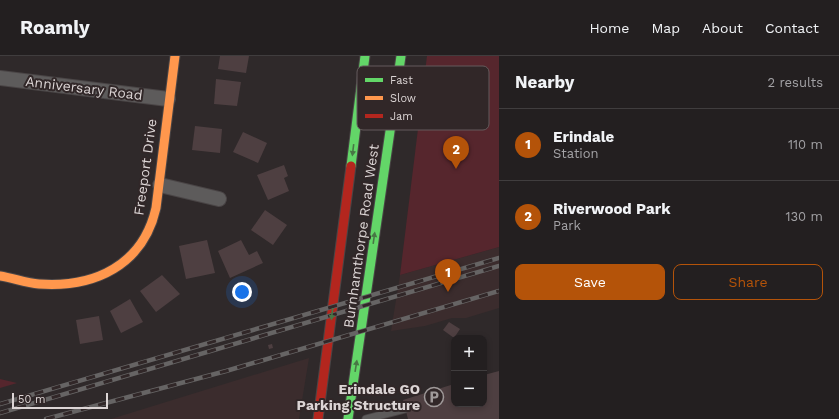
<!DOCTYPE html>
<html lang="en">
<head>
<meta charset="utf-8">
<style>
  body { margin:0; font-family:"Work Sans",sans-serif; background:#2f2c2d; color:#f1f3f6 }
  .controls { position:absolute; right:12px; bottom:12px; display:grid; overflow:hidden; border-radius:8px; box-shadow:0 2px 6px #0003 }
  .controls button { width:36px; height:36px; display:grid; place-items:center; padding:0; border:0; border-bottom:1px solid #403d3e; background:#231f20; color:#f1f3f6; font:20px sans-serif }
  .scale { position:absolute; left:12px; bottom:10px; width:96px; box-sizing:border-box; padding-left:4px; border:2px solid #dcd5d5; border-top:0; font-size:11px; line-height:14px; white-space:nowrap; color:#dcd5d5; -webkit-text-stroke:3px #312728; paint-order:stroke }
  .you { position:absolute; left:242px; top:236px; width:14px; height:14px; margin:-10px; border:3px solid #fff; border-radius:50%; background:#1a73e8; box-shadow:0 0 0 6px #1a73e833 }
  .badge { display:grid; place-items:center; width:26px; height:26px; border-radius:50%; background:#b45309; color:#fff; font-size:13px; font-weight:700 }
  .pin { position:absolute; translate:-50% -33px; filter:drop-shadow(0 1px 2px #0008) }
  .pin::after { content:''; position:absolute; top:21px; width:14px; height:12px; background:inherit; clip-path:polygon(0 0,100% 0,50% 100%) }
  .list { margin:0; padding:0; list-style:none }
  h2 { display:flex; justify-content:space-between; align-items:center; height:52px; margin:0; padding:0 16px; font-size:17px }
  h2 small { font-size:13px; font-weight:400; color:#a3a2a5 }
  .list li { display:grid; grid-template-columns:26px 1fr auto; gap:12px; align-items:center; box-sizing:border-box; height:72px; padding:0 16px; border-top:1px solid #403d3e }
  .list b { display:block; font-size:15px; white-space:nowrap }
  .list p { margin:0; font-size:13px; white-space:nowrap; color:#a3a2a5 }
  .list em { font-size:13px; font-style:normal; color:#a3a2a5 }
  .actions { display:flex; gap:8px; padding:12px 16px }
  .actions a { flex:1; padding:9px 0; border:1px solid #b45309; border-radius:8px; text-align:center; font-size:14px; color:#b45309 }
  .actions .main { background:#b45309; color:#fff }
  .map { position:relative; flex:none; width:499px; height:363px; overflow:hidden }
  header { display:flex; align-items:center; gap:24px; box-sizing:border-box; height:56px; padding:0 20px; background:#231f20; border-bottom:1px solid #403d3e }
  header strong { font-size:19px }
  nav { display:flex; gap:22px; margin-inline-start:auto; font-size:14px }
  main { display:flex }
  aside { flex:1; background:#231f20 }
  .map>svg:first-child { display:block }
  .built { fill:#3b2c2d }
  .green { fill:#56262d }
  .building { fill:#4e3f41 }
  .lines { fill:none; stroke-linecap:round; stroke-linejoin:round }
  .lane-casing { stroke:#4a4546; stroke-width:9 }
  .street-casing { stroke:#4a4546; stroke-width:16 }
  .fast-casing { stroke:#4a4546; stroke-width:11 }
  .slow-casing { stroke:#4a4546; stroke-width:11 }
  .jam-casing { stroke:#4a4546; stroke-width:11 }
  .lane { stroke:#5d5b5b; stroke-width:7 }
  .street { stroke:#5d5b5b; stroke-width:14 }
  .fast { stroke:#63d668; stroke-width:9 }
  .slow { stroke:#ff974d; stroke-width:9 }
  .jam { stroke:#b3261e; stroke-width:9 }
  .rail-casing { stroke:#666464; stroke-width:4.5 }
  .rail { stroke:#312728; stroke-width:3; stroke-dasharray:9; stroke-linecap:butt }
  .oneway { fill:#487645 }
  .labels { text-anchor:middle; stroke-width:4; stroke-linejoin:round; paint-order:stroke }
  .street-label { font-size:14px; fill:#dcd5d5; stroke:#312728 }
  .poi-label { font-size:14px; font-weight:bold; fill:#dcd5d5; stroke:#312728; text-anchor:end }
  .key { fill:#312728; stroke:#645b5c; stroke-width:1 }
  .key-label { font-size:11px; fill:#dcd5d5 }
</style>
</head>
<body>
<header>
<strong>Roamly</strong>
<nav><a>Home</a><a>Map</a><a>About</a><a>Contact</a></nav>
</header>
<main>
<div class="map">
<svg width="499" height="363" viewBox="0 0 499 363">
  <rect width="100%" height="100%" fill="#2f292a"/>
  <g class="built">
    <polygon points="499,191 499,252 466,262 452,262 425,270 391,275 400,219"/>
    <polygon points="309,302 299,363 111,363"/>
  </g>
  <g class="green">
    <polygon points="427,0 499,0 499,191 400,219"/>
    <polygon points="0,323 17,327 0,332"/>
  </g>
  <g class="building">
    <polygon points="220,0 249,0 246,17 218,13"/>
    <polygon points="216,23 241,26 237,50 214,48"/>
    <polygon points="195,70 222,73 220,97 192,94"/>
    <polygon points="243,76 267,87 258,107 233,96"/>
    <polygon points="284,109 288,120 284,122 289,135 268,144 257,119"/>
    <polygon points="265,154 287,169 273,189 251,174"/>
    <polygon points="207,184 215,217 186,223 179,190"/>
    <polygon points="241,184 249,199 257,195 263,207 230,222 218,195"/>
    <polygon points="162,219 180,238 156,256 140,235"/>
    <polygon points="130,243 143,266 121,277 110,255"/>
    <polygon points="99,260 103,284 80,288 76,264"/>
    <polygon points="449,266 460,273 454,282 443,274"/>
    <polygon points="272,288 273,292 269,293 268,289"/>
    <polygon points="499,315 499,363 408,363 403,344 454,328 454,348 484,348 484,319"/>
  </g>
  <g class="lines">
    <defs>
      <polyline id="lane" points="366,363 405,353"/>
      <g id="street">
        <polyline points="0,22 168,43"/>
        <polyline points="160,129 219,143"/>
      </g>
      <g id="fast">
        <polyline points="351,110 365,0"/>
        <polyline points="348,363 401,0"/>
      </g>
      <path id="slow" d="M0,220c13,2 26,7 39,8 56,4 104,-19 117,-76l19,-152"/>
      <polyline id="jam" points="318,363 351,110"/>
    </defs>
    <use href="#lane" class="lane-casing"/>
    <use href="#street" class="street-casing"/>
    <use href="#fast" class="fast-casing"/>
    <use href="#slow" class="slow-casing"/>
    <use href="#jam" class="jam-casing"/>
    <use href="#lane" class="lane"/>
    <use href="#street" class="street"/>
    <use href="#fast" class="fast"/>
    <use href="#slow" class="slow"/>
    <use href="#jam" class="jam"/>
    <defs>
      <g id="rail">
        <polyline points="0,348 499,202"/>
        <polyline points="0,357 499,210"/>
        <polyline points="46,363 226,315 499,235"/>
      </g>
    </defs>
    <use href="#rail" class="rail-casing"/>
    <use href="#rail" class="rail"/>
  </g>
  <defs><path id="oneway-solid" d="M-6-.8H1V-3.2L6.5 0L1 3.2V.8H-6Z"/></defs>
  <g class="oneway">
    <use href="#oneway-solid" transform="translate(353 94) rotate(97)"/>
    <use href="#oneway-solid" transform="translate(374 182) rotate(-82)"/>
    <use href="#oneway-solid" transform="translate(332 258) rotate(97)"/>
    <use href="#oneway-solid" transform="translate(356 310) rotate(-81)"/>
  </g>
  <defs>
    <symbol id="parking-ring" viewBox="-11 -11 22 22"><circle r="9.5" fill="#312728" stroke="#9f9999" stroke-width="1.5"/><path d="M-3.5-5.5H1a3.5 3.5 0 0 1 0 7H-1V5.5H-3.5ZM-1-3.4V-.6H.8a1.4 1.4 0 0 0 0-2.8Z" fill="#9f9999"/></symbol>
  </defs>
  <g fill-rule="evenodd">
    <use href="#parking-ring" x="423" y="330" width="22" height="22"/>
  </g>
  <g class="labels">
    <g class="street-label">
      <text transform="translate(84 32) rotate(7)" y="5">Anniversary Road</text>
      <text transform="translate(145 111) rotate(-82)" y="5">Freeport Drive</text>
      <text transform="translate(361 180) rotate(-82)" y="5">Burnhamthorpe Road West</text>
    </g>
    <g class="poi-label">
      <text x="420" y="338">Erindale GO<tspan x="420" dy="16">Parking Structure</tspan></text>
    </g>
  </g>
  <rect x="357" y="10" width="132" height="64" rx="6" class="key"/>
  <rect x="365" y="22" width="18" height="4" fill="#63d668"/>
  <rect x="365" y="40" width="18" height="4" fill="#ff974d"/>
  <rect x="365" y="58" width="18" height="4" fill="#b3261e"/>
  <g class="key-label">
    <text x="390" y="28">Fast</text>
    <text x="390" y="46">Slow</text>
    <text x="390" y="64">Jam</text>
  </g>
</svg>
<div class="controls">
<button>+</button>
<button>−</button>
</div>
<div class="scale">50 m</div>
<div class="you"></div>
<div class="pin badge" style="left:448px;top:236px">1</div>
<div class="pin badge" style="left:456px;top:113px">2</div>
</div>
<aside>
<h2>Nearby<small>2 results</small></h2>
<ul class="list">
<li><span class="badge">1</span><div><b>Erindale</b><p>Station</p></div><em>110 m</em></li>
<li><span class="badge">2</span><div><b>Riverwood Park</b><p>Park</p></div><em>130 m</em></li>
</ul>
<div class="actions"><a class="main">Save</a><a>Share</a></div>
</aside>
</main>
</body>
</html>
